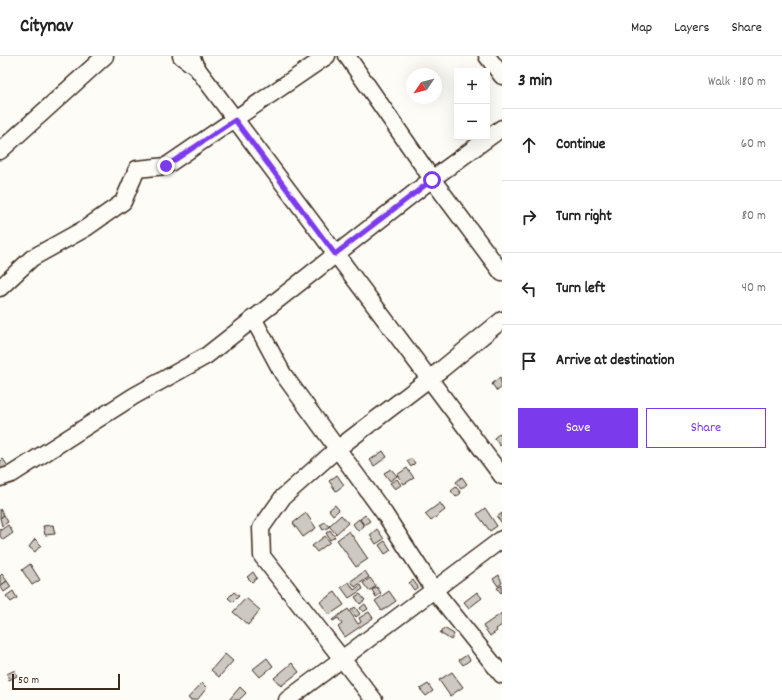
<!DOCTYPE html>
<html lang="en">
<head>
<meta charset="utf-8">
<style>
  body { margin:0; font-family:Dekko,sans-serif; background:#f6f6f6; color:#222 }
  .controls { position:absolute; right:12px; top:12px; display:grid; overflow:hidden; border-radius:0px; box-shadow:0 4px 16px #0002 }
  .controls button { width:36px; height:36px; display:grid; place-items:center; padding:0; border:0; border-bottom:1px solid #e0e0e0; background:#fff; color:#222; font:20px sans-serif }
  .compass { position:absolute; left:406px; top:12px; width:36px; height:36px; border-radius:50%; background:#fff; box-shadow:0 4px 16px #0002; rotate:235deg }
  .scale { position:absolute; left:12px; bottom:10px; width:108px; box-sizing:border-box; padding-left:4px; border:2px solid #3b2a1e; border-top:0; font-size:11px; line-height:14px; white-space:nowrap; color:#3b2a1e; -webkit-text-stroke:3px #fdfcf7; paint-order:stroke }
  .stop { position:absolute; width:12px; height:12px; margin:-9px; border:3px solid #7c3aed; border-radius:50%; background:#fff }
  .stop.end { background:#7c3aed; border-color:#fff; box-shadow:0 1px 4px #0008 }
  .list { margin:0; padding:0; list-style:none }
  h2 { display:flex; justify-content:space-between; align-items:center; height:52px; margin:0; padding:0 16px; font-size:17px }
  h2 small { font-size:13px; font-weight:400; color:#767676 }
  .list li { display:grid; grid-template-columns:26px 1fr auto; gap:12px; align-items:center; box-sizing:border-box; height:72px; padding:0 16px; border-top:1px solid #e0e0e0 }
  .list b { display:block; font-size:15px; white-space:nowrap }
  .list em { font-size:13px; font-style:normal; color:#767676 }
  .actions { display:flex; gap:8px; padding:12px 16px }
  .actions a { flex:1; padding:9px 0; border:1px solid #7c3aed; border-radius:0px; text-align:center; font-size:14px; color:#7c3aed }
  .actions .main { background:#7c3aed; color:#fff }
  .icon { flex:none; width:22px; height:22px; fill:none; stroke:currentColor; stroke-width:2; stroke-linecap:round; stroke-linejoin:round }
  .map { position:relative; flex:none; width:502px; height:644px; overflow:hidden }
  header { display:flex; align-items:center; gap:24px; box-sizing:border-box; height:56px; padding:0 20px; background:#fff; border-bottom:1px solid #e0e0e0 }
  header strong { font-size:19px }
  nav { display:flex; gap:22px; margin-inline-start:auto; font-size:14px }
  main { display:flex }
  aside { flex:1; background:#fff }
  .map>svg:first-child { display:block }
  .building { fill:#cdc8c2; stroke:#3b2a1e }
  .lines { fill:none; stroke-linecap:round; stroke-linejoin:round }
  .minor-casing { stroke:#3b2a1e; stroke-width:19 }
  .minor { stroke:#fdfcf7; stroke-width:16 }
  .route { stroke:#7c3aed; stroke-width:5 }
</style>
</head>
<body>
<header>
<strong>Citynav</strong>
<nav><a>Map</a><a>Layers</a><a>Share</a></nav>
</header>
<main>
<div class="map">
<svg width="502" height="644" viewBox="0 0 502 644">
  <rect width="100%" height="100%" fill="#fdfcf7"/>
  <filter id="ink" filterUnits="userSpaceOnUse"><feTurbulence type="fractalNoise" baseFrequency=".025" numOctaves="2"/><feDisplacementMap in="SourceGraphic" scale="8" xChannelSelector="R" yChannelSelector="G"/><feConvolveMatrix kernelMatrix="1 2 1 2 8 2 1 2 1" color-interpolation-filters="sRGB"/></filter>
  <g filter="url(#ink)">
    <g class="building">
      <polygon points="500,321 502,331 497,335 492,328"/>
      <polygon points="500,377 502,380 502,388 500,390 494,382"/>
      <polygon points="383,395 387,401 374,410 370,404"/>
      <polygon points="411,402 415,407 411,411 407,405"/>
      <polygon points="3,403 8,410 0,416 0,406"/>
      <polygon points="407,412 414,422 404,428 397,419"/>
      <polygon points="391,413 397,420 390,425 384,417"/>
      <polygon points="337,419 344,429 336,435 329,425"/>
      <polygon points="462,421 467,428 461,433 456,426"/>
      <polygon points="397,423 401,429 395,433 390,427"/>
      <polygon points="456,431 461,437 456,441 451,435"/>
      <polygon points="440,447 445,454 431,465 425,458"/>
      <polygon points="335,449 339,454 333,459 329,454"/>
      <polygon points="485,452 497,470 490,475 477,458"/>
      <polygon points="0,453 4,459 0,462"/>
      <polygon points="306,457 316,472 303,481 293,467"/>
      <polygon points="502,457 502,467 497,461"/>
      <polygon points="4,459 8,466 2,470 0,462"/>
      <polygon points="341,459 348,467 336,478 329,470"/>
      <polygon points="365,459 370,465 364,469 360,463"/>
      <polygon points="359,463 364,470 358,475 353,468"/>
      <polygon points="325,466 329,471 323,474 320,469"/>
      <polygon points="8,469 13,477 3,484 0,480 0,472 1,474"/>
      <polygon points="53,469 55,478 45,479 43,470"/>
      <polygon points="377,473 384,483 376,488 370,479"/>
      <polygon points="330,474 335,481 330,484 326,477"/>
      <polygon points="349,475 368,503 356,511 337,484"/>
      <polygon points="325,480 330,486 317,496 312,490"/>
      <polygon points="35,483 41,489 35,496 29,491"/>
      <polygon points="385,485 391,494 385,498 379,489"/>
      <polygon points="30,508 40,524 32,529 22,514"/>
      <polygon points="365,515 369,521 355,531 351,525"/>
      <polygon points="253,516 257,522 252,526 247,521"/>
      <polygon points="2,518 7,525 0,530 0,520"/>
      <polygon points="499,519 502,527 498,530 493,523"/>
      <polygon points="370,522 376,530 369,535 363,527"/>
      <polygon points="413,524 418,531 414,534 409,527"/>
      <polygon points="7,525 11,531 4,536 0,530"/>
      <polygon points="349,526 354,534 361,529 363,533 349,542 341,531"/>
      <polygon points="502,529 502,536 501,537 497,532"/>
      <polygon points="377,531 381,537 376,541 372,534"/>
      <polygon points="13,535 17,542 11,546 6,540"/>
      <polygon points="389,535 396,545 382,555 375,545"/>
      <polygon points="234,536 239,540 233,546 228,542"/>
      <polygon points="335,536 344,549 329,559 320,546"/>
      <polygon points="477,536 482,542 469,552 464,546"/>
      <polygon points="360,538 365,544 360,548 355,541"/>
      <polygon points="246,542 260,554 248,569 233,556"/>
      <polygon points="365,548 368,553 363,556 360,552"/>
      <polygon points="355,551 360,558 356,561 351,554"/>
      <polygon points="348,553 358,568 361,566 359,562 369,556 373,562 345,581 338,571 342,568 338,562 333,565 332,564"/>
      <polygon points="502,557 502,569 496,573 497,575 490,580 483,570"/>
      <polygon points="444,572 454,578 451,584 440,577"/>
      <polygon points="225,598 233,605 219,621 211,614"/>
      <polygon points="467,599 470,604 463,609 459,604"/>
      <polygon points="267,602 273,610 260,621 253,613"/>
      <polygon points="292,607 299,616 281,630 274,622"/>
      <polygon points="15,614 17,620 9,624 7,618"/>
      <polygon points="452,616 463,631 450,640 439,624"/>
      <polygon points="202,627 207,632 197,644 190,644 188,642"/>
      <polygon points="428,628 433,635 426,640 420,633"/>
      <polygon points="240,631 246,637 239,644 229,644"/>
    </g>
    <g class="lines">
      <defs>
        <g id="minor">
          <polyline points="181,0 196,11 191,0"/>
          <polyline points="347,0 432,123 502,217"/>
          <polyline points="487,0 502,20"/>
          <polyline points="196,11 502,420"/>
          <polyline points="0,95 105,0"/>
          <polyline points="0,232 32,202 86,172 123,146 137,113 166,110 327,0"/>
          <polyline points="253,262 283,318 384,457 434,534 502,619"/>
          <polyline points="0,422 12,418 134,340 206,300 432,123 502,72"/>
          <polyline points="287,644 502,483"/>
          <polyline points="374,644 262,500 261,472 283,441 337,393 442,313 502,264"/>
        </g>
      </defs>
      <use href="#minor" class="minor-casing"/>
      <use href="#minor" class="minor"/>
    </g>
  </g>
  <g class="lines" filter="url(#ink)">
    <polyline class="route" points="166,110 235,64 335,198 432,124"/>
  </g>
</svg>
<div class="controls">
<button>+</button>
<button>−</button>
</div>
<svg class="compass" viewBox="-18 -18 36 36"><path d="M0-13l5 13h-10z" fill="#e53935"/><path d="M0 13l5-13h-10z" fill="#767676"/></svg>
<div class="scale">50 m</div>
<div class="stop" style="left:432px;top:124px"></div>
<div class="stop end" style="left:166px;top:110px"></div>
</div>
<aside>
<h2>3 min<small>Walk · 180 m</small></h2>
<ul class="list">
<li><svg class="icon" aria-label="ahead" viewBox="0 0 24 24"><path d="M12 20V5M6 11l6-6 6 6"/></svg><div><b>Continue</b></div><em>60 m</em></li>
<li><svg class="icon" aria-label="right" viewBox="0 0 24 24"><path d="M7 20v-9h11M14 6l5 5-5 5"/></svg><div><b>Turn right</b></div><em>80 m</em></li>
<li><svg class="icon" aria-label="left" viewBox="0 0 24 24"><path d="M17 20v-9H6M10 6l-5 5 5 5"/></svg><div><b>Turn left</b></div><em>40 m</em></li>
<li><svg class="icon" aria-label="arrive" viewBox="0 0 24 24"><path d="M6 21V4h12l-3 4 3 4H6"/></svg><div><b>Arrive at destination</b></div></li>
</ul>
<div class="actions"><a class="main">Save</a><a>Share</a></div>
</aside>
</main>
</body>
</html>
